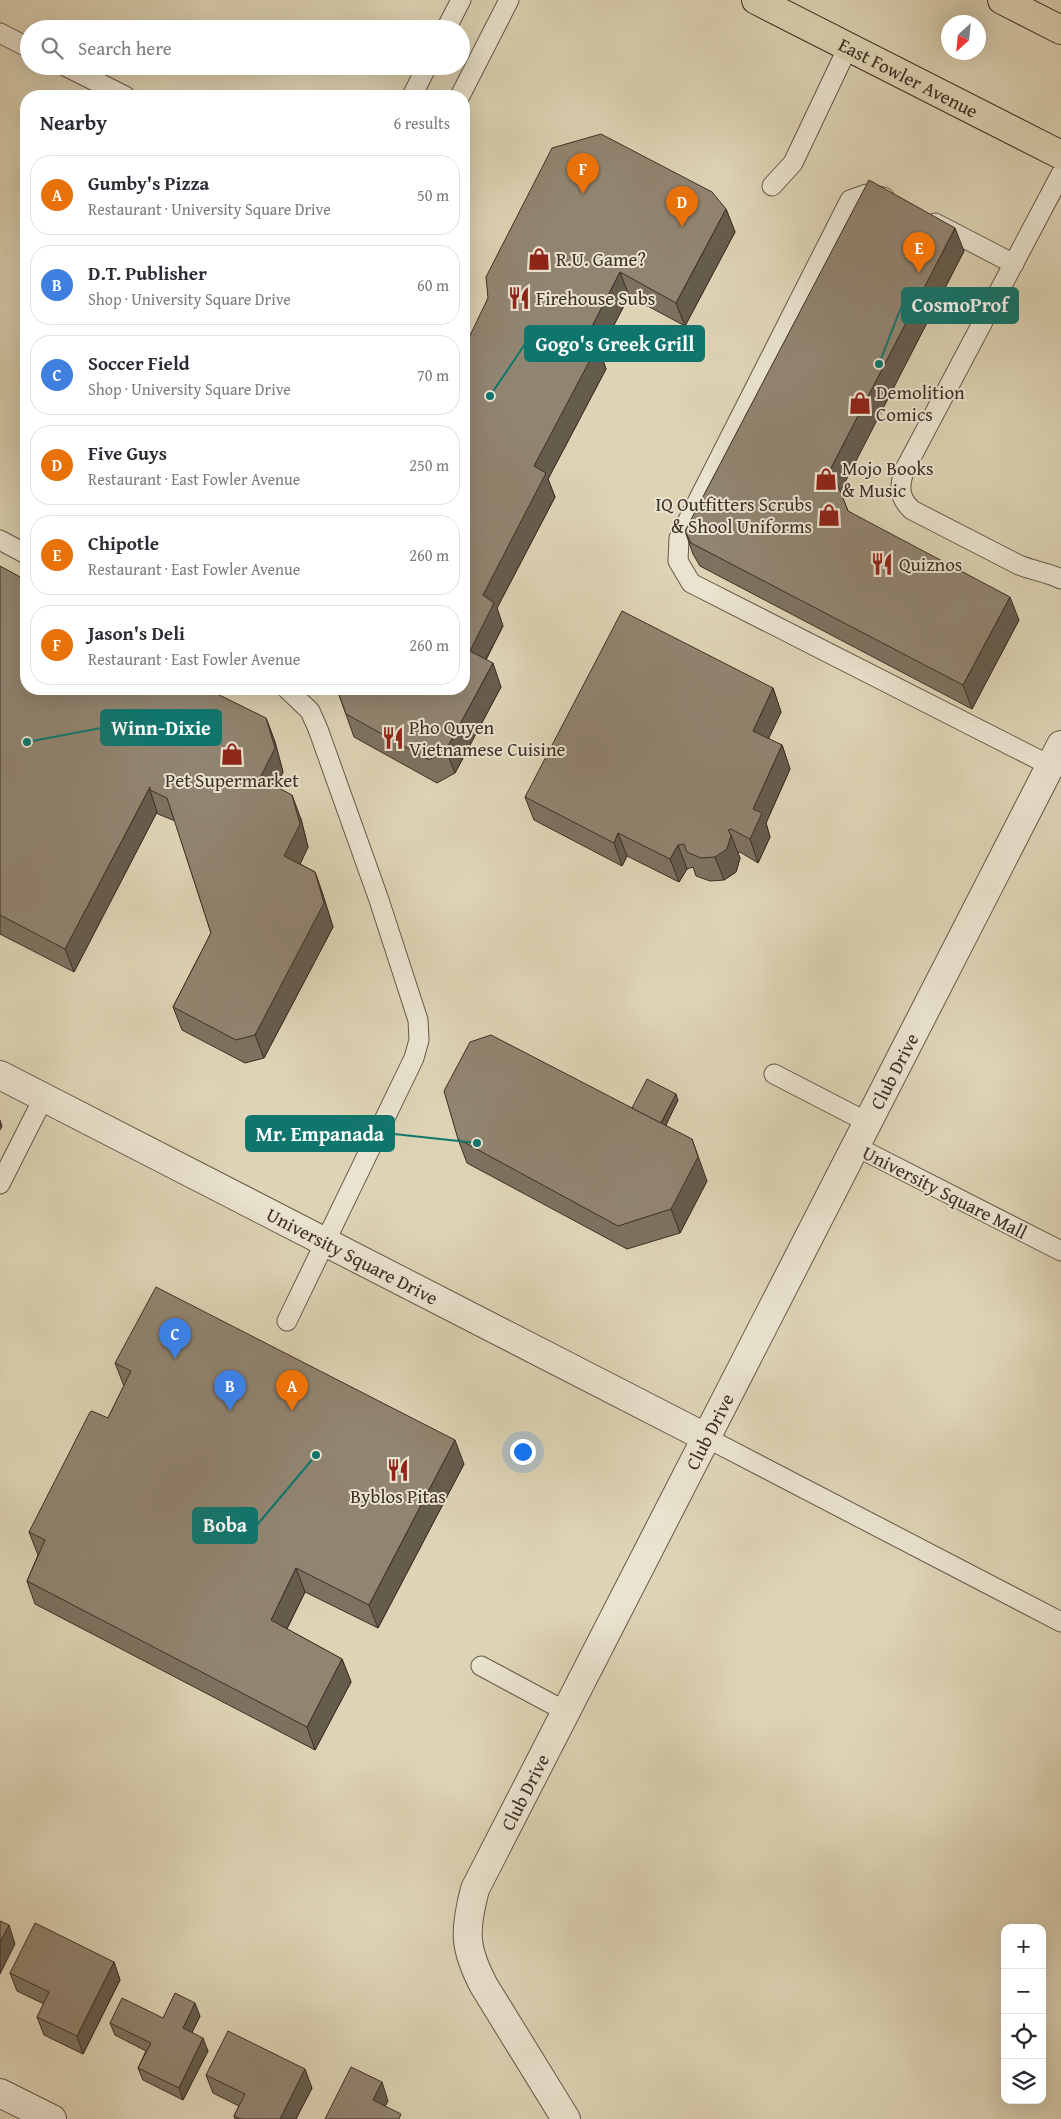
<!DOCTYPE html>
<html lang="en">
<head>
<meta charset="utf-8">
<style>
  body { margin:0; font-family:"Gentium Book Plus",serif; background:#f7f7f7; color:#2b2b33 }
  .controls { position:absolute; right:15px; bottom:15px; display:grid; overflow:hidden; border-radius:10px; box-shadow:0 5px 20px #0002 }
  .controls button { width:45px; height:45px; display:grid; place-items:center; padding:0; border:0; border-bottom:1px solid #e1e1e2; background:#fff; color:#2b2b33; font:25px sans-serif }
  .compass { position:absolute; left:941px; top:15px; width:45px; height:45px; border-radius:50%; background:#fff; box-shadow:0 5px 20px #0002; rotate:207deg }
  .you { position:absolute; left:522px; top:1451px; width:18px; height:18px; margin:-12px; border:4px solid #fff; border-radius:50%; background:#1a73e8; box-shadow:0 0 0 8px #1a73e833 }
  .badge { display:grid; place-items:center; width:32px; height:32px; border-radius:50%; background:#db2777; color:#fff; font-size:16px; font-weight:700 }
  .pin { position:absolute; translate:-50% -41px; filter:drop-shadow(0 1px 2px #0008) }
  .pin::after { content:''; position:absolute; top:26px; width:18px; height:15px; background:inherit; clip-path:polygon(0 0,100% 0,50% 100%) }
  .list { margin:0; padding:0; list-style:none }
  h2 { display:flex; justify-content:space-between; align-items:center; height:65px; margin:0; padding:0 20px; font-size:21px }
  h2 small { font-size:16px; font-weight:400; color:#7c7c81 }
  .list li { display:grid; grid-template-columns:32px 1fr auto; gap:15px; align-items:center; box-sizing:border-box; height:80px; margin:0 10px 10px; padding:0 10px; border:1px solid #e1e1e2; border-radius:20px }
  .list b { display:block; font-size:19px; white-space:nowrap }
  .list p { margin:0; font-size:16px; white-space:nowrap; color:#7c7c81 }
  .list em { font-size:16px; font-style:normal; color:#7c7c81 }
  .icon { flex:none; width:28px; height:28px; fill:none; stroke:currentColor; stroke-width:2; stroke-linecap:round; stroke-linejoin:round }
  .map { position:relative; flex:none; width:1061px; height:2119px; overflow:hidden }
  .search { position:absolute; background:#fff; box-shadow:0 5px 20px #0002; left:20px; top:20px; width:450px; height:55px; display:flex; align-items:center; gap:12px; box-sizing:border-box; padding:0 18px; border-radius:28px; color:#7c7c81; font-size:19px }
  .panel { position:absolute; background:#fff; box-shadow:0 5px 20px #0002; left:20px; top:90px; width:450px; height:605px; border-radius:20px }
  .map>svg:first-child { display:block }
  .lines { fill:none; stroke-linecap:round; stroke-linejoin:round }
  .lane-casing { stroke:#65584a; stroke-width:21 }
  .street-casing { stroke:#65584a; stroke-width:30 }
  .primary-casing { stroke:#3d2e26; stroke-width:30 }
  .lane { stroke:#eae3cf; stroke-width:19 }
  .street { stroke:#eae3cf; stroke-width:28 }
  .primary { stroke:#ded4b5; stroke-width:28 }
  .wall { fill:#7d7260; stroke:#3d2e26 }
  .shaded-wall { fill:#665c4e; stroke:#3d2e26 }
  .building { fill:#918470; stroke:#3d2e26 }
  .labels { text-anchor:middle; stroke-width:4; stroke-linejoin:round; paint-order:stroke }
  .street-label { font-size:19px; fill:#3d2e26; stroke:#eae3cf }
  .poi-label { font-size:19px; fill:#3d2e26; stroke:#eae3cf; text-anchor:start }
  .leader { fill:none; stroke:#0f766e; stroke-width:2 }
  .callout-dot { fill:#0f766e; stroke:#eae3cf; stroke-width:2 }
  .callout { fill:#0f766e; stroke:#0f766e; stroke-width:2 }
  .callout-label { font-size:20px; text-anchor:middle; font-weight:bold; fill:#fff }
</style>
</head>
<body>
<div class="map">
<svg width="1061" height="2119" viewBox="0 0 1061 2119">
  <rect width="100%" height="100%" fill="#ded4b5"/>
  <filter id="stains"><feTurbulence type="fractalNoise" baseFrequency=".004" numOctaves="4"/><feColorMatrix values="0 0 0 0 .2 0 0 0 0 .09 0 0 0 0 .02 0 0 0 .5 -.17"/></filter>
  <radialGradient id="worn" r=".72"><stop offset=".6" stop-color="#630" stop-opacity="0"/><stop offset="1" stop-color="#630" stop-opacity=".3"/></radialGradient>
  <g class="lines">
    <defs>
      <g id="lane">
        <polyline points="446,29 461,0"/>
        <polyline points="0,33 29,48"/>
        <polyline points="65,66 125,96"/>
        <polyline points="412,96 427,66"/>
        <polyline points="460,96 509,0"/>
        <path d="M1061,174l-157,297c-5,16 -5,27 8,39l107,55c14,6 28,7 42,14"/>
        <polyline points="772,186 793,163 848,47"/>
        <polyline points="884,197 867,194 850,200 679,538 678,561 691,583 1051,766"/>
        <polyline points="935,223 1014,264"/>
        <polyline points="0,540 26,554"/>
        <polyline points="774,1074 867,1122"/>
        <polyline points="855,1146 1061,1251"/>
        <polyline points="0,1184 44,1097"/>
        <polyline points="287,1321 414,1058 419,1040 418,1020 379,900 318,729 310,711 287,689"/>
        <polyline points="705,1437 1061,1622"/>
        <polyline points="481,1666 565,1711"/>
      </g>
      <g id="street">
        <path id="s1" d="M0,1075l705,362"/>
        <polyline points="0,2093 52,2119"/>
        <path id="s2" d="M566,2119l-82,-133c-20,-38 -20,-55 -9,-97l586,-1144"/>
      </g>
      <g id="primary">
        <path id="s3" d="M756,0l305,155"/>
        <polyline points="1002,0 1061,30"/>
      </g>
    </defs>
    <use href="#lane" class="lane-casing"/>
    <use href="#street" class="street-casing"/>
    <use href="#primary" class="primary-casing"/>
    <use href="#lane" class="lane"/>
    <use href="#street" class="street"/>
    <use href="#primary" class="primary"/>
  </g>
  <g class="wall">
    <polygon points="726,209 735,232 685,326 629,296 600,352 606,369 548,479 555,497 497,608 503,626 486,660 501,687 455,773 437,783 354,737 337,689 464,689 464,348"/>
    <polygon points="964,251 840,491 848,511 1019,620 972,709 700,566 693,554 685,531"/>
    <polygon points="0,566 26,689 266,718 275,742 283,772 276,787 301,819 308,847 300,864 315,872 323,895 333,927 264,1058 245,1063 182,1030 173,1007 211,933 175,821 158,814 157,812 74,972 0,934"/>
    <polygon points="773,688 781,712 768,739 782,745 790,769 766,823 770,837 758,863 740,852 738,853 740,858 736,872 724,880 710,881 696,876 693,867 687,869 679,882 627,856 622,866 534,820 525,797"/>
    <polygon points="678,1100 666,1125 707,1181 680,1233 627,1249 467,1163 458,1139 632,1108"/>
    <polygon points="115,1363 464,1464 378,1628 305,1592 287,1629 342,1659 351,1682 315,1750 35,1604 27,1581 38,1555 29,1532 108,1418 124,1386"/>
    <polygon points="114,1962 120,1980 83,2054 44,2035 37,2017 44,2004 17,1991 10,1973"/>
    <polygon points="200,2016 192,2032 208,2051 183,2100 143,2080 138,2068 146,2051 115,2035 110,2023 163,2018"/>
    <polygon points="206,2075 312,2088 296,2119 235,2119 234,2116 239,2106 213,2093"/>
  </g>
  <g class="shaded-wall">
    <polygon points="726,209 735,232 685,326 676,303"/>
    <polygon points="955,228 964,251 840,492 831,468"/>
    <polygon points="620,272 629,296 600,352 606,369 548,479 555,497 497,608 503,626 478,674 470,651 483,595 534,466 586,338"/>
    <polygon points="1010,597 1019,620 972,709 963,685"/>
    <polygon points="493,663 501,687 455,773 446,750"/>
    <polygon points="773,688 781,712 761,755 753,731"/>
    <polygon points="266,718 275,742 283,772 269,802 260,778"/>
    <polygon points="782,745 790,769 766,823 770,837 758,863 750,839 753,809"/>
    <polygon points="150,787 150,790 157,812 74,972 65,949"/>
    <polygon points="292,795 301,819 308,847 293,879 284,856"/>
    <polygon points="618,833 627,856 622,866 614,843"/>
    <polygon points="731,835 740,858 736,872 724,880 715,857"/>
    <polygon points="678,845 687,869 679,882 670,859"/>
    <polygon points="315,872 323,895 333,927 264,1058 255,1035"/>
    <polygon points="676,1094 678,1100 658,1141 656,1134"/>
    <polygon points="0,1120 2,1126 0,1130"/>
    <polygon points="692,1139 707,1181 680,1233 671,1209"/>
    <polygon points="455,1440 464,1464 378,1628 369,1605"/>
    <polygon points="296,1568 305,1592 279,1644 271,1620"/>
    <polygon points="342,1659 351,1682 315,1750 307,1727"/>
    <polygon points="9,1925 15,1944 0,1974 0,1942"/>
    <polygon points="114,1962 120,1980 83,2054 77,2036"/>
    <polygon points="195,2003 200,2016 188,2041 183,2028"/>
    <polygon points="203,2038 208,2051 183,2100 179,2088"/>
    <polygon points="305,2069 312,2088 296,2119 280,2119"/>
    <polygon points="382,2082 388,2101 379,2118 373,2100"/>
  </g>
  <g class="building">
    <polygon points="601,134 712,192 726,209 676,303 620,272 586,338 598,345 534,466 546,473 483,595 494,603 470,651 493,663 446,750 429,760 346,714 337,689 464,689 464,348 488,298 486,277 552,148"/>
    <polygon points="869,180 955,228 831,468 848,511 1010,597 963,685 691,543 685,531"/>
    <polygon points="0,566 26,580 26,689 207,689 266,718 275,748 260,778 292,795 300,824 284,856 315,872 324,903 255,1035 236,1040 173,1007 211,933 167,798 150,790 150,787 65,949 0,915"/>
    <polygon points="622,611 773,688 753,731 782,745 753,809 762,813 750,839 731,829 728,830 731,835 727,849 715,857 701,858 687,852 684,844 678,845 670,859 618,833 614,843 525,797"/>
    <polygon points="491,1035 692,1139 698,1157 671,1209 618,1226 458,1139 444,1091 470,1042"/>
    <polygon points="647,1079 676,1094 661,1123 632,1108"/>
    <polygon points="156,1287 455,1440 369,1605 296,1568 271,1620 342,1659 307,1727 27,1581 45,1540 29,1532 90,1412 92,1411 108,1418 131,1371 115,1363"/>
    <polygon points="0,1921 9,1925 0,1942"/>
    <polygon points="35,1923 114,1962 77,2036 37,2017 49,1992 10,1973"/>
    <polygon points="175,1993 195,2003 183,2028 203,2038 179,2088 138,2068 151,2043 110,2023 122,1998 163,2018"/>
    <polygon points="228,2031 305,2069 280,2119 241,2119 234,2116 245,2094 206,2075"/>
    <polygon points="351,2067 382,2082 373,2100 401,2114 399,2119 325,2119"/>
  </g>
  <defs>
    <symbol id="shop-bare" viewBox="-9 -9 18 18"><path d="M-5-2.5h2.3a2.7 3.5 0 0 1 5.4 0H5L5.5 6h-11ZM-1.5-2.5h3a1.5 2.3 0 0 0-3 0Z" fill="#8f2418" stroke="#eae3cf" stroke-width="2.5" paint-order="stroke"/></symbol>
    <symbol id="restaurant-bare" viewBox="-9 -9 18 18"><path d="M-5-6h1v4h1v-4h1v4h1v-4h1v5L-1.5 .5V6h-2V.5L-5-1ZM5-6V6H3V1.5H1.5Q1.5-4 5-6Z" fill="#8f2418" stroke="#eae3cf" stroke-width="2.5" paint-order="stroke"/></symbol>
  </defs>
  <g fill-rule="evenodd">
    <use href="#shop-bare" x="523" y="243" width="32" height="32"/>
    <use href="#restaurant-bare" x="503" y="282" width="32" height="32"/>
    <use href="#shop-bare" x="844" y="387" width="32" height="32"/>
    <use href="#shop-bare" x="810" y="463" width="32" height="32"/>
    <use href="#shop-bare" x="813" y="499" width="32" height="32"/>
    <use href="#restaurant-bare" x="866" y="548" width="32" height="32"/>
    <use href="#restaurant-bare" x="377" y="722" width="32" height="32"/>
    <use href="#shop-bare" x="216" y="738" width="32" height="32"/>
    <use href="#restaurant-bare" x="382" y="1454" width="32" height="32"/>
  </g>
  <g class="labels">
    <g class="street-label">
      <text dy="7" stroke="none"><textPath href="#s3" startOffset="171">East Fowler Avenue</textPath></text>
      <text dy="7" stroke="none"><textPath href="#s2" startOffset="1176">Club Drive</textPath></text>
      <text transform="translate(945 1192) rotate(27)" y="7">University Square Mall</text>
      <text dy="7" stroke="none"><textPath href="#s1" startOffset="396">University Square Drive</textPath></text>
      <text dy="7" stroke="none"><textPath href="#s2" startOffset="771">Club Drive</textPath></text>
      <text dy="7" stroke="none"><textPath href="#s2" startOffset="366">Club Drive</textPath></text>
    </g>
    <g class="poi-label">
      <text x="556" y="266">R.U. Game?</text>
      <text x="536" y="305">Firehouse Subs</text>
      <text x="876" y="399">Demolition<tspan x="876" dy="22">Comics</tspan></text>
      <text x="842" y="475">Mojo Books<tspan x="842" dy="22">&amp; Music</tspan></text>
      <text x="812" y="511" text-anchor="end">IQ Outfitters Scrubs<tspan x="812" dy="22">&amp; Shool Uniforms</tspan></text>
      <text x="899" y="571">Quiznos</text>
      <text x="409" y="734">Pho Quyen<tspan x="409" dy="22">Vietnamese Cuisine</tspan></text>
      <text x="232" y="787" text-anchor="middle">Pet Supermarket</text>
      <text x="398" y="1503" text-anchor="middle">Byblos Pitas</text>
    </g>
  </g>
  <path class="leader" d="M879 364L902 305M490 396L525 344M27 742L101 728M477 1143L394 1134M316 1455L257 1525"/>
  <g class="callout-dot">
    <circle cx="879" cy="364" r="5"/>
    <circle cx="490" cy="396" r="5"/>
    <circle cx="27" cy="742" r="5"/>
    <circle cx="477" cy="1143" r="5"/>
    <circle cx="316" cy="1455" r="5"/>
  </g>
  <g class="callout">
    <rect x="902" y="288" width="116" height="35" rx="5"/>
    <rect x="525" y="326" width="179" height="35" rx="5"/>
    <rect x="101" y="710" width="120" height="35" rx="5"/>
    <rect x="246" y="1116" width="148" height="35" rx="5"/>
    <rect x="193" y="1508" width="64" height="35" rx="5"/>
  </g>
  <g class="callout-label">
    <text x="960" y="312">CosmoProf</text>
    <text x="615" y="351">Gogo's Greek Grill</text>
    <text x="161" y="735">Winn-Dixie</text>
    <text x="320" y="1141">Mr. Empanada</text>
    <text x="225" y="1532">Boba</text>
  </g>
  <rect width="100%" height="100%" filter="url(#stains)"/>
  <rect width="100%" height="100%" fill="url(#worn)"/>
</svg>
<div class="controls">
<button>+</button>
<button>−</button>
<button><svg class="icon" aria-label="locate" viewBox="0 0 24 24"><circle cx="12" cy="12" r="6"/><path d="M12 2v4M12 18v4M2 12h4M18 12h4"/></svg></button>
<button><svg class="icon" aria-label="layers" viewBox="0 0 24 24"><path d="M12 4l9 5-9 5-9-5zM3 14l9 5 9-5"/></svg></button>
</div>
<svg class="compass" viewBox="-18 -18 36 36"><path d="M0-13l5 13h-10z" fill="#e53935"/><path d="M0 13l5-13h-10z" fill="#7c7c81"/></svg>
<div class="you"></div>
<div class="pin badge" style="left:292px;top:1411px;background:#e8710a">A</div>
<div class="pin badge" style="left:230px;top:1411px;background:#3f7fe0">B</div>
<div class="pin badge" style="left:175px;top:1359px;background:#3f7fe0">C</div>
<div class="pin badge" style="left:682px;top:227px;background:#e8710a">D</div>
<div class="pin badge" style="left:919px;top:273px;background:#e8710a">E</div>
<div class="pin badge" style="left:583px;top:194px;background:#e8710a">F</div>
<div class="search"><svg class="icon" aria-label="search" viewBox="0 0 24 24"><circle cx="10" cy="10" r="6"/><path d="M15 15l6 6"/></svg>Search here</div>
<section class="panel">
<h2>Nearby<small>6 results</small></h2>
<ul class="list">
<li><span class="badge" style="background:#e8710a">A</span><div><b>Gumby's Pizza</b><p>Restaurant · University Square Drive</p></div><em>50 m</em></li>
<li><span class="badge" style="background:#3f7fe0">B</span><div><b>D.T. Publisher</b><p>Shop · University Square Drive</p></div><em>60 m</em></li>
<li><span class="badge" style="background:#3f7fe0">C</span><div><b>Soccer Field</b><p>Shop · University Square Drive</p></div><em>70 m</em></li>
<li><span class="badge" style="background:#e8710a">D</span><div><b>Five Guys</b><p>Restaurant · East Fowler Avenue</p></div><em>250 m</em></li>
<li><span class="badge" style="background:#e8710a">E</span><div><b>Chipotle</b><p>Restaurant · East Fowler Avenue</p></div><em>260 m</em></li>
<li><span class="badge" style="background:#e8710a">F</span><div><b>Jason's Deli</b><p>Restaurant · East Fowler Avenue</p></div><em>260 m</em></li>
</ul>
</section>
</div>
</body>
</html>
